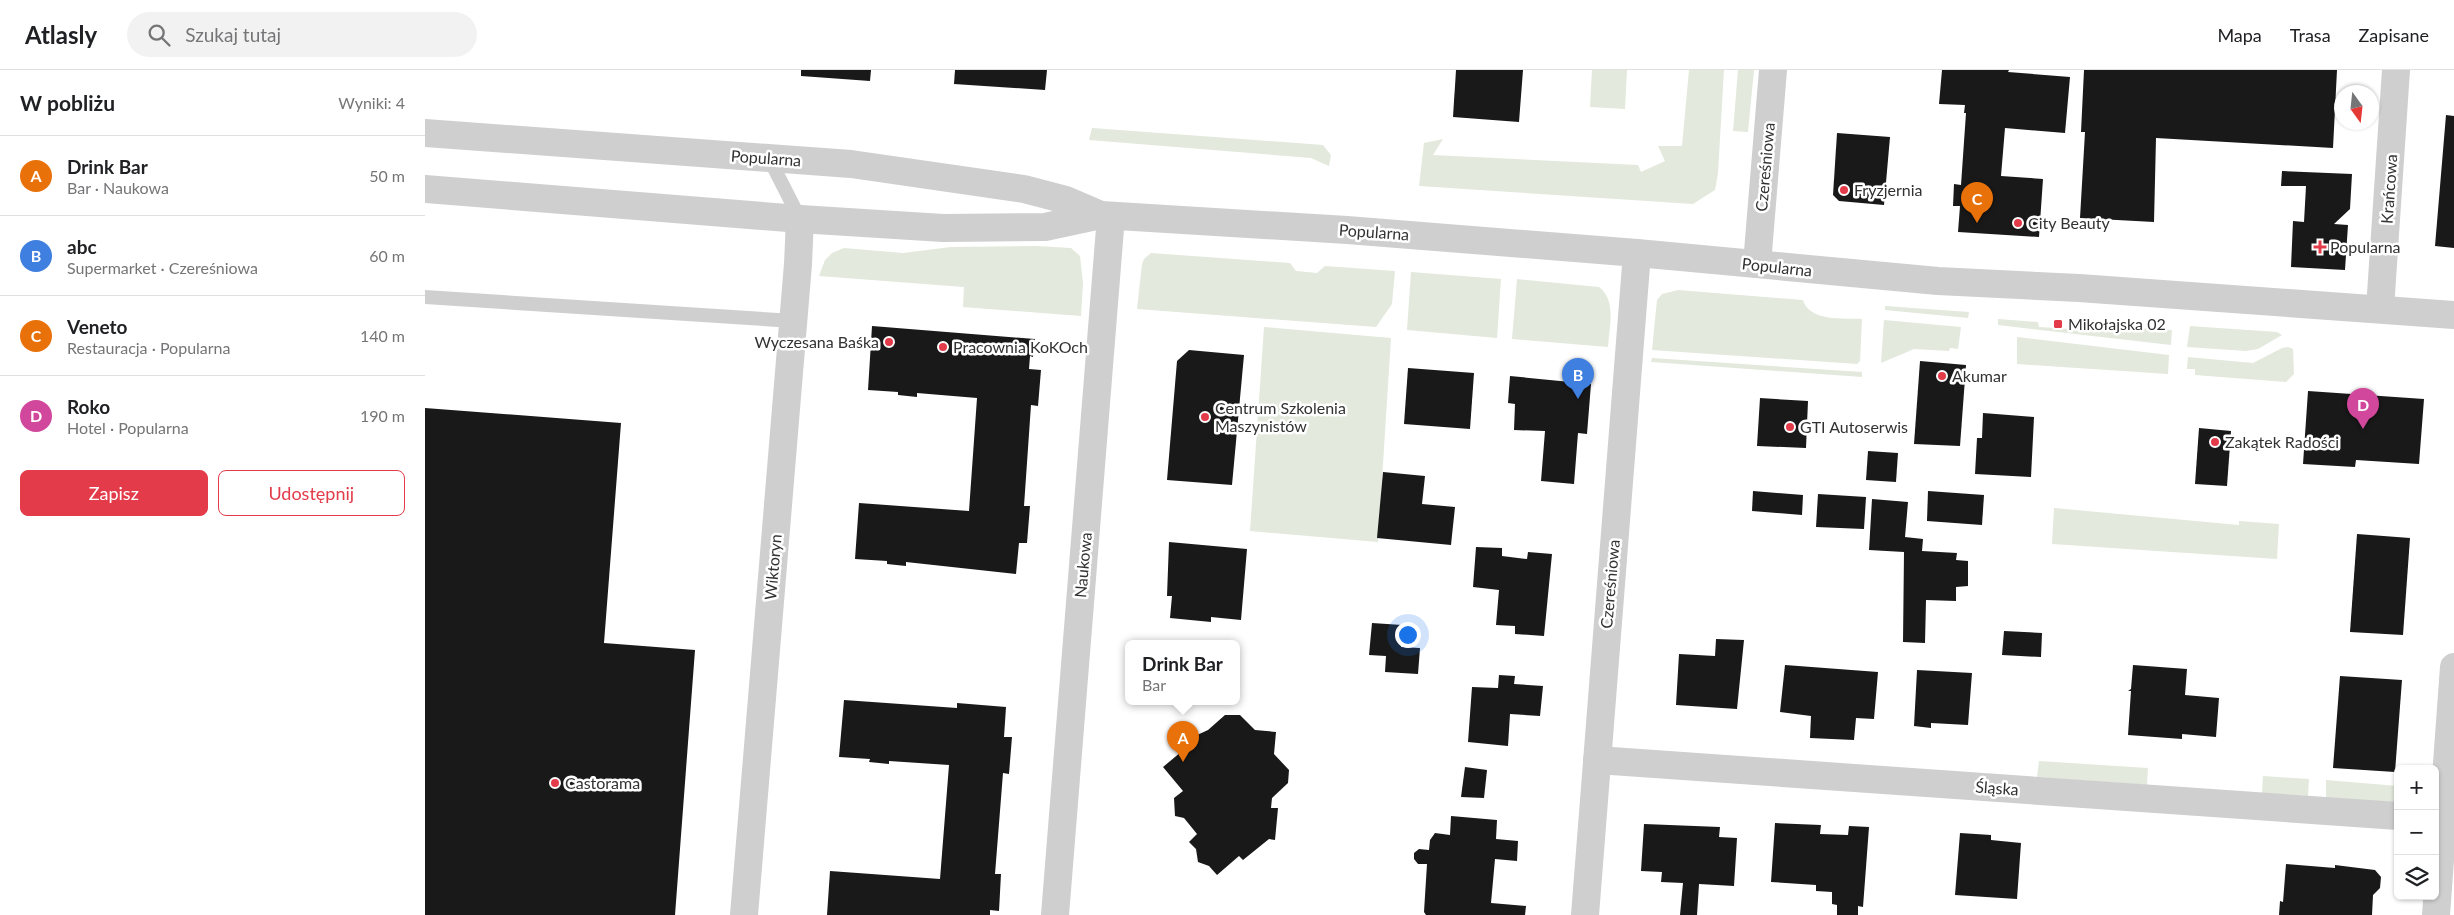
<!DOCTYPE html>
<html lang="pl">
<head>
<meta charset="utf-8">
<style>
  body { margin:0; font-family:Lato,sans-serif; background:#f2f2f2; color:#202124 }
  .controls { position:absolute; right:15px; bottom:15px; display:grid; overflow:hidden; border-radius:8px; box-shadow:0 1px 4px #0004 }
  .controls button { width:45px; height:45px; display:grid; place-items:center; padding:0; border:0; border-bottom:1px solid #e0e0e0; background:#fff; color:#202124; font:25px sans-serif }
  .compass { position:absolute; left:1909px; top:15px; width:45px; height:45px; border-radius:50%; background:#fff; box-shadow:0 1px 4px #0004; rotate:165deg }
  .you { position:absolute; left:982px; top:564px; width:18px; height:18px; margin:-12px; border:4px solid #fff; border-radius:50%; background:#1a73e8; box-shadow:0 0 0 8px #1a73e833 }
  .badge { display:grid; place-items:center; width:32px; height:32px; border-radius:50%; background:#e33b49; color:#fff; font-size:16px; font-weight:700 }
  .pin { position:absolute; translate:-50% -41px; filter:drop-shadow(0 1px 2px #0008) }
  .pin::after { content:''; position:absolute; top:26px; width:18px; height:15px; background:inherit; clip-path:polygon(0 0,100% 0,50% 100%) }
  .popup { position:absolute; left:700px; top:570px; width:115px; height:65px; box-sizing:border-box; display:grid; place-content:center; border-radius:8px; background:#fff; filter:drop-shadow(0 1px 4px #0005); font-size:16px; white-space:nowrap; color:#757577 }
  .popup b { font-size:19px; color:#202124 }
  .popup::after { content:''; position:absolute; left:50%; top:100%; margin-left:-10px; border:10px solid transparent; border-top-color:#fff }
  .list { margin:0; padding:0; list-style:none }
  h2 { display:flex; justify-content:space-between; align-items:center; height:65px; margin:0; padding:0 20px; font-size:21px }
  h2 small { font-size:16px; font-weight:400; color:#757577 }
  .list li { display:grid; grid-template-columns:32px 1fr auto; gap:15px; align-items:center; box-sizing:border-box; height:80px; padding:0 20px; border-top:1px solid #e0e0e0 }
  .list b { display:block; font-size:19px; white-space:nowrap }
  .list p { margin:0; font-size:16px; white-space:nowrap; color:#757577 }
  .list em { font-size:16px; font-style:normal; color:#757577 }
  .actions { display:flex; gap:10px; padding:15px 20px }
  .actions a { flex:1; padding:11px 0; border:1px solid #e33b49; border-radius:8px; text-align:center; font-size:18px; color:#e33b49 }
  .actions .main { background:#e33b49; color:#fff }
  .icon { flex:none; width:28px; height:28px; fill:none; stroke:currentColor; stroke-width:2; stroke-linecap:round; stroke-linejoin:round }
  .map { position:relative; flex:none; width:2029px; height:845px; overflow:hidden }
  header { display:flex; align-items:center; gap:30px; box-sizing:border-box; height:70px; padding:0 25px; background:#fff; border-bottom:1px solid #e0e0e0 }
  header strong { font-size:24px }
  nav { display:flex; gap:28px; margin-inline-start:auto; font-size:18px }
  .search { width:350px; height:45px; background:#f2f2f2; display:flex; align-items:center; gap:12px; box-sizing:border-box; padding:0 18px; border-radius:28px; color:#757577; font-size:19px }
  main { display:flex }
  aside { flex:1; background:#fff }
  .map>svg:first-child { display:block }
  .green { fill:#e3e9dc }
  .building { fill:#191919 }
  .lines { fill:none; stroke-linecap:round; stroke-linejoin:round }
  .service { stroke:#cfcfcf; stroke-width:14 }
  .minor { stroke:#cfcfcf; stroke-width:28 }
  .tertiary { stroke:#cfcfcf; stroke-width:28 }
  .poi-dot { fill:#e33b49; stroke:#fff; stroke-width:2 }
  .labels { text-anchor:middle; stroke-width:5; stroke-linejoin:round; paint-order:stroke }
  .street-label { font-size:16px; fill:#323232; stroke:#fff }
  .poi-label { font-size:16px; fill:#323232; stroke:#fff; text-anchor:start }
</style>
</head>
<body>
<header>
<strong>Atlasly</strong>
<div class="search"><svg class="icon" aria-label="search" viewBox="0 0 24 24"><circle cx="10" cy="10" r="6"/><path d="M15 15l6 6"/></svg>Szukaj tutaj</div>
<nav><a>Mapa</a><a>Trasa</a><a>Zapisane</a></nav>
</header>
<main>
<aside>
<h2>W pobliżu<small>Wyniki: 4</small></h2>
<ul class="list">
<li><span class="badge" style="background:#e8710a">A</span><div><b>Drink Bar</b><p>Bar · Naukowa</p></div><em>50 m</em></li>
<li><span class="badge" style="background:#3f7fe0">B</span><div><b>abc</b><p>Supermarket · Czereśniowa</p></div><em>60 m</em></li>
<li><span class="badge" style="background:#e8710a">C</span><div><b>Veneto</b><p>Restauracja · Popularna</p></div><em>140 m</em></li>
<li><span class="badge" style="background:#d1479c">D</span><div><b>Roko</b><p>Hotel · Popularna</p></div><em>190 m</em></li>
</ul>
<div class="actions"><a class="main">Zapisz</a><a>Udostępnij</a></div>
</aside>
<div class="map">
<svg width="2029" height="845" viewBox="0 0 2029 845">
  <rect width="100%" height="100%" fill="#fff"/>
  <g class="green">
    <polygon points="1167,0 1202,0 1200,39 1165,37"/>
    <polygon points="1264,0 1299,0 1293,103 1290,120 1268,134 994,116 999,73 1018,69 1008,85 1213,95 1216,102 1240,91 1233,76 1257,76"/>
    <polygon points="1313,0 1329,0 1323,62 1308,61"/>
    <polygon points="667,58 898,75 906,85 904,96 886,88 664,70"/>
    <polygon points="611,176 646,178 655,186 658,213 656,246 538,237 539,217 394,206 400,190 407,183 419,178 478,183 526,177"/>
    <polygon points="726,183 865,193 871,201 892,203 900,196 970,201 967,234 951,257 712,239 717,194 719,189"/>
    <polygon points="986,202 1076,209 1072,268 982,260"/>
    <path d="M1092,209l82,8c18,14 10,40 9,60l-96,-8z"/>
    <path d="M1253,220l125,10c6,22 42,18 59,19l-2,42 -3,3 -205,-14 5,-50 5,-6z"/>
    <polygon points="1460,236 1544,242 1543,248 1460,240"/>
    <polygon points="1573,249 1613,252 1614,257 1645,259 1648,254 1747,260 1746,275 1573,255"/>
    <polygon points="1459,250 1536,257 1533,279 1525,278 1524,281 1489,279 1456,293"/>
    <polygon points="1765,256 1852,262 1857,265 1833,279 1821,281 1762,277"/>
    <polygon points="839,257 966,268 953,472 825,461"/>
    <polygon points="1592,267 1744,285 1743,304 1592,294"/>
    <polygon points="1863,277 1868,279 1869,304 1861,312 1770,305 1770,299 1762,299 1763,287 1828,293 1857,278"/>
    <polygon points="1227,288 1437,302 1437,307 1226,292"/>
    <polygon points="1629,438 1814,455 1814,451 1854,454 1852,489 1627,474"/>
    <polygon points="1614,691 1723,698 1722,715 1612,707"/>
    <polygon points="1838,706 1884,709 1883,726 1837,723"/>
    <polygon points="1901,710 1973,716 1973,733 1901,728"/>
  </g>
  <g class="building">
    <polygon points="376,0 446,0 445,11 376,6"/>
    <polygon points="530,0 622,0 620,20 529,14"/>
    <polygon points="1031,0 1098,0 1094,52 1028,47"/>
    <polygon points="1517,0 1584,0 1583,2 1645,7 1640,63 1580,58 1576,106 1618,109 1614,167 1533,162 1535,136 1528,136 1529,114 1536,115 1541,43 1539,43 1540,35 1514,34"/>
    <polygon points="1659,0 1912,0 1908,78 1731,68 1729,152 1655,148 1660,62 1656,62"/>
    <polygon points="2021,45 2029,46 2029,178 2010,176"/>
    <polygon points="1412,63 1465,67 1459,135 1414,131 1408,125"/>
    <polygon points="1857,101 1927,104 1925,139 1909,154 1923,155 1920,200 1866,197 1868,151 1879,152 1881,116 1856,116"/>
    <polygon points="447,256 610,269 608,287 605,286 604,299 616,300 613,336 606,335 599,436 605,436 602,473 594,473 591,504 481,492 481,496 462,494 462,491 430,489 434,433 544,441 552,328 492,323 492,327 473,325 473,322 443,320"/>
    <polygon points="764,280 819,285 807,415 742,410 752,291"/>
    <polygon points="1495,291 1541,295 1535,376 1489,374"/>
    <polygon points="983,298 1049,303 1045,359 979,354"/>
    <polygon points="1085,306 1166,314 1162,364 1153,363 1149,414 1116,411 1120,361 1089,360 1090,334 1083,333"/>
    <polygon points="1883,321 1999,329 1994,394 1931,390 1930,397 1878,394"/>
    <polygon points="1335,328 1383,331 1381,378 1332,376"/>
    <polygon points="0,338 196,353 179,573 270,580 250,845 0,845"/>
    <polygon points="1558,343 1609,347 1606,407 1550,404 1552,368 1557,368"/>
    <polygon points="1774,358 1806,361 1802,416 1770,414"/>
    <polygon points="1443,381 1473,383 1471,412 1441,410"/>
    <polygon points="958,402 1000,406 997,434 1030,437 1026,475 952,468"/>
    <polygon points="1328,421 1378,425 1377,445 1327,441"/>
    <polygon points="1503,421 1559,425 1557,455 1502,451"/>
    <polygon points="1393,424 1441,427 1439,459 1391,457"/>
    <polygon points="1447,429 1483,432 1480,467 1498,469 1497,481 1532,483 1531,490 1543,491 1543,516 1531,517 1531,531 1501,530 1500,573 1478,572 1479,482 1444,480"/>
    <polygon points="1932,464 1985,468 1978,565 1925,562"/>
    <polygon points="744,472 822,479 816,550 786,547 786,552 745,548 747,526 742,526"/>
    <polygon points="1051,477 1077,478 1077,486 1102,489 1103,482 1127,484 1119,566 1090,564 1090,556 1071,555 1074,520 1048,517"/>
    <polygon points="947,553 977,555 976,577 995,578 993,604 960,602 961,586 944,585"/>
    <polygon points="1579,561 1617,563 1616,587 1577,585"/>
    <polygon points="1291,569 1319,570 1312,639 1251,635 1254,584 1290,586"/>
    <polygon points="1360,595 1453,602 1449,649 1431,648 1429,670 1385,668 1386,646 1355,642"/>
    <polygon points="1708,595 1762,599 1760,625 1794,628 1791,667 1757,664 1757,669 1703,665 1706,621 1703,621 1706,619"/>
    <polygon points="1492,600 1547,603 1543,655 1506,653 1506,658 1489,656"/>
    <polygon points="1074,605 1090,606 1089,614 1118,616 1115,646 1085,644 1083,676 1043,672 1047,617 1073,618"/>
    <polygon points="1915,606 1977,610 1970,702 1908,698"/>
    <polygon points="419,630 532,638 532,633 581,637 579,667 587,667 584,704 578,703 570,804 576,804 574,841 565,840 565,845 402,845 405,801 515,809 524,695 464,691 464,694 444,692 445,689 414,687"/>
    <polygon points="800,645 815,645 830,660 851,662 849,684 864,700 863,713 847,728 846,738 853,738 850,770 844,769 818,790 814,786 792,805 784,796 773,792 771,779 764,772 772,764 759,748 750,746 749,728 758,721 738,697 762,677 770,666 783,660"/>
    <polygon points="1040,697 1062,700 1059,728 1036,727"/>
    <polygon points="1026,746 1072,750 1071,769 1093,771 1092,791 1070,789 1066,833 1101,836 1100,845 1001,845 999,842 1002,794 993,794 989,789 989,783 994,779 1004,780 1005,770 1010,763 1025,765"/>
    <polygon points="1350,753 1396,755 1395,764 1423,765 1424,756 1444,757 1438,837 1433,836 1433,845 1412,845 1412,835 1407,834 1407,822 1391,821 1391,815 1346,812"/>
    <polygon points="1219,754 1295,757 1294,767 1312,768 1309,816 1274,814 1272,845 1255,845 1258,813 1236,812 1237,802 1216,801"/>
    <polygon points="1535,763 1566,765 1566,770 1596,773 1592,829 1530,825"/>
    <polygon points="1861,794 1910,798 1910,795 1950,800 1956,807 1955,818 1948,825 1947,845 1854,845 1855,831 1858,832"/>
  </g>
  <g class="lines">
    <g class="service">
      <polyline points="344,88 375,149"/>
      <polyline points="0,227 368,251"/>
    </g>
    <g class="minor">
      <polyline points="1332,194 1348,0"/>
      <polyline points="1955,239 1971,0"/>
      <polyline points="1172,690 1973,746"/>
      <polyline points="319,845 373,194 375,149"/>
      <polyline points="630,845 686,146"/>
      <polyline points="1160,845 1212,183"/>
      <polyline points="2011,845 2029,597"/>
    </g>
    <g class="tertiary">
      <polyline points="0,63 426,94 599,119 641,130 676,145"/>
      <polyline points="0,119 375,149 518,158 620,157 676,145 922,160 1212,183 1513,211 1654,218 2029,245"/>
    </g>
  </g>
  <g class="poi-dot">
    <circle cx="1419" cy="120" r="5"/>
    <circle cx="1593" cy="153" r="5"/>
    <path d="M1892.5 169.5h5v5h5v5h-5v5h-5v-5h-5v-5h5z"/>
    <rect x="1628" y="249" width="10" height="10" rx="2.5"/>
    <circle cx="464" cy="272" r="5"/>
    <circle cx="518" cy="277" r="5"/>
    <circle cx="1517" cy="306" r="5"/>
    <circle cx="780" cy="347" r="5"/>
    <circle cx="1365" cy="357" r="5"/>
    <circle cx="1790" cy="372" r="5"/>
    <circle cx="130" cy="713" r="5"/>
  </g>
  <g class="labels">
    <g class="street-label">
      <text transform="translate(341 88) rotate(4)" y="6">Popularna</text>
      <text transform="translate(1340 97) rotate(-85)" y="6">Czereśniowa</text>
      <text transform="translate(1964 119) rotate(-86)" y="6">Krańcowa</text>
      <text transform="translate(949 162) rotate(4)" y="6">Popularna</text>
      <text transform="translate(1352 197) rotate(6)" y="6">Popularna</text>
      <text transform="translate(658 495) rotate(-85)" y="6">Naukowa</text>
      <text transform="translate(348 497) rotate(-85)" y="6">Wiktoryn</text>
      <text transform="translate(1185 514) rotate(-85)" y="6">Czereśniowa</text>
      <text transform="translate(1572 718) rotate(4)" y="6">Śląska</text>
    </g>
    <g class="poi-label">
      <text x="1429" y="126">Fryzjernia</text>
      <text x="1603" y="159">City Beauty</text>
      <text x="1905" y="183">Popularna</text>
      <text x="1643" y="260">Mikołajska 02</text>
      <text x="454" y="278" text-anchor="end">Wyczesana Baśka</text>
      <text x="528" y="283">Pracownia KoKOch</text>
      <text x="1527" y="312">Akumar</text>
      <text x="790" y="344">Centrum Szkolenia<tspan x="790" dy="18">Maszynistów</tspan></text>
      <text x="1375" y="363">GTI Autoserwis</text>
      <text x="1800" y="378">Zakątek Radości</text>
      <text x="140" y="719">Castorama</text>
    </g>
  </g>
</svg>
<div class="controls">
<button>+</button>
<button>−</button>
<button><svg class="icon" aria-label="layers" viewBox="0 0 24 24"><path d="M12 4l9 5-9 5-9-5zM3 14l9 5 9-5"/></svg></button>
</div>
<svg class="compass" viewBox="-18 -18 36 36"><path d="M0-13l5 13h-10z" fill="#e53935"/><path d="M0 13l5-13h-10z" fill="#757577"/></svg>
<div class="you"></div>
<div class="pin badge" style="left:758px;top:692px;background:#e8710a">A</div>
<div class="popup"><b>Drink Bar</b>Bar</div>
<div class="pin badge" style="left:1153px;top:329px;background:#3f7fe0">B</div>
<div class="pin badge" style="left:1552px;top:153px;background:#e8710a">C</div>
<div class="pin badge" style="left:1938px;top:359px;background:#d1479c">D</div>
</div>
</main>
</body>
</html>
